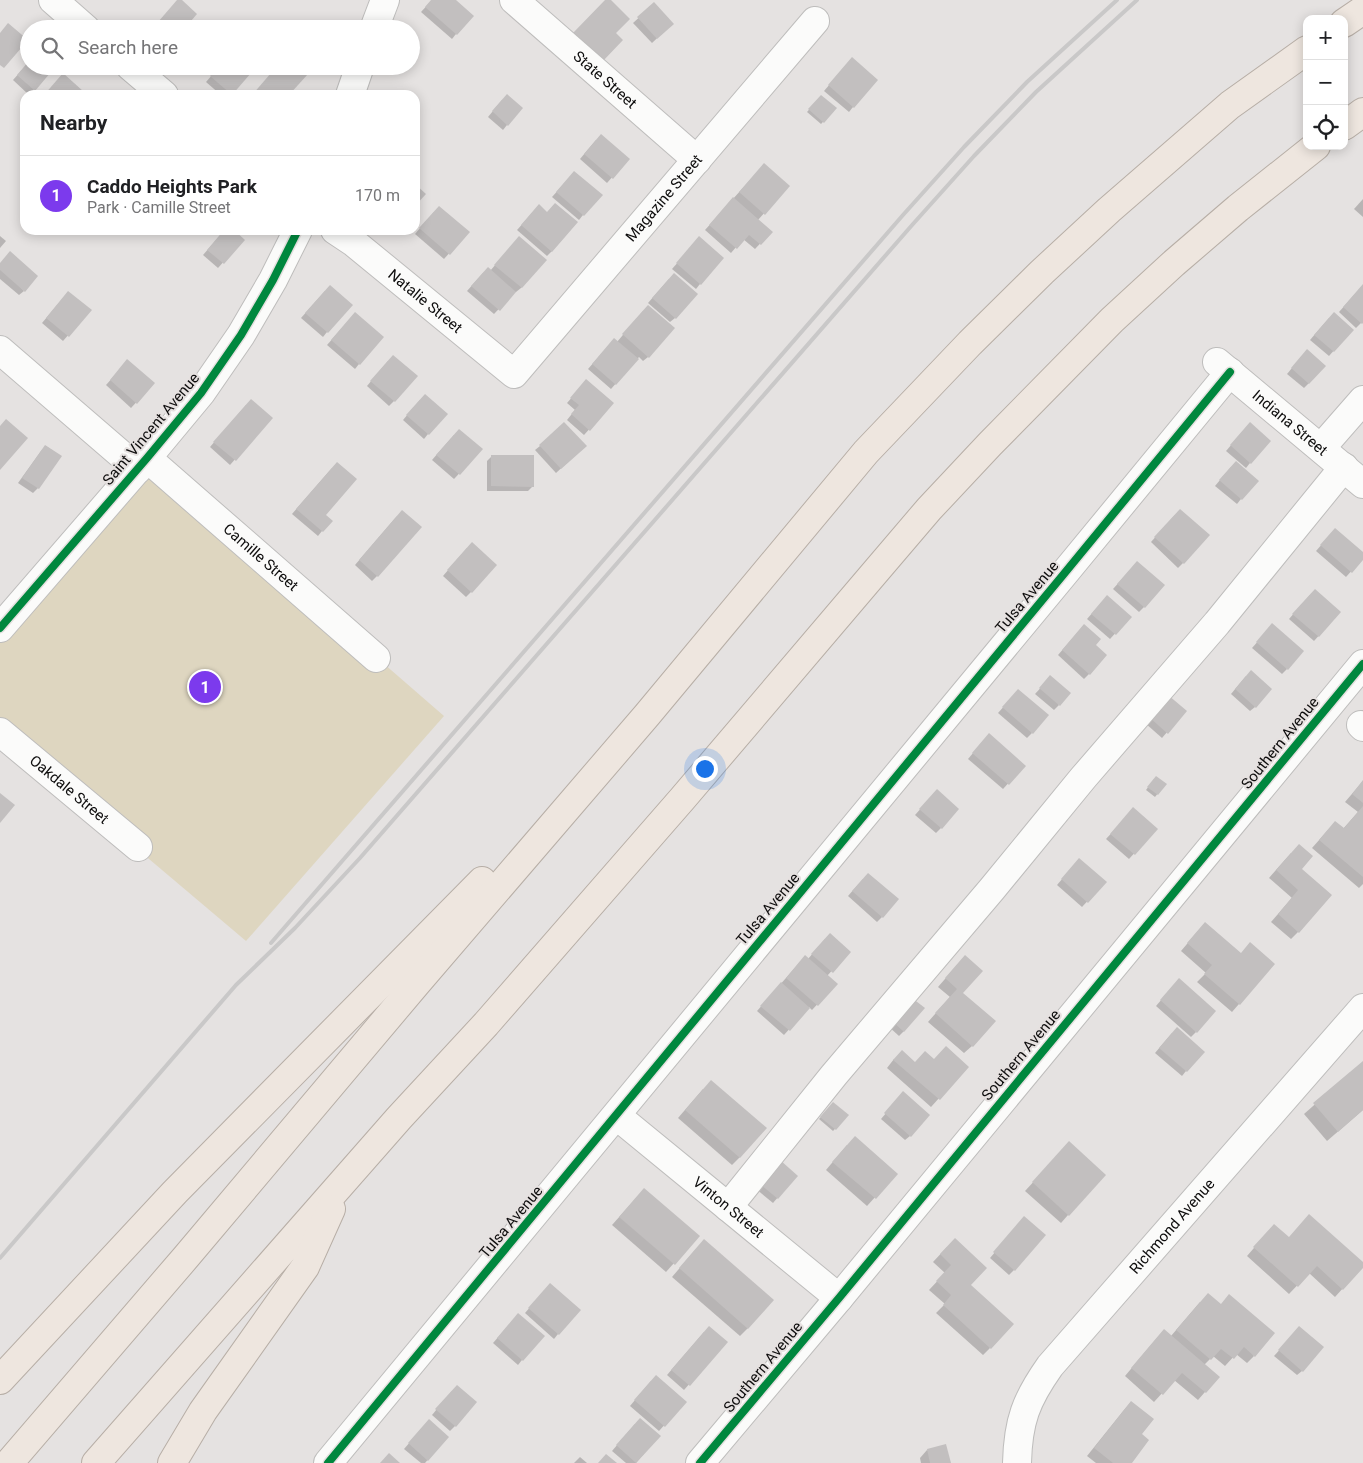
<!DOCTYPE html>
<html lang="en">
<head>
<meta charset="utf-8">
<style>
  body { margin:0; font-family:Roboto,sans-serif; background:#f2f2f2; color:#202124 }
  .controls { position:absolute; right:15px; top:15px; display:grid; overflow:hidden; border-radius:10px; box-shadow:0 2px 12px #0003 }
  .controls button { width:45px; height:45px; display:grid; place-items:center; padding:0; border:0; border-bottom:1px solid #e0e0e0; background:#fff; color:#202124; font:25px sans-serif }
  .you { position:absolute; left:704px; top:768px; width:18px; height:18px; margin:-12px; border:4px solid #fff; border-radius:50%; background:#1a73e8; box-shadow:0 0 0 8px #1a73e833 }
  .badge { display:grid; place-items:center; width:32px; height:32px; border-radius:50%; background:#7c3aed; color:#fff; font-size:16px; font-weight:700 }
  .pin { position:absolute; translate:-50% -50%; border:2px solid #fff; box-shadow:0 1px 5px #0006 }
  .list { margin:0; padding:0; list-style:none }
  h2 { display:flex; justify-content:space-between; align-items:center; height:65px; margin:0; padding:0 20px; font-size:21px }
  h2 small { font-size:16px; font-weight:400; color:#757577 }
  .list li { display:grid; grid-template-columns:32px 1fr auto; gap:15px; align-items:center; box-sizing:border-box; height:80px; padding:0 20px; border-top:1px solid #e0e0e0 }
  .list b { display:block; font-size:19px; white-space:nowrap }
  .list p { margin:0; font-size:16px; white-space:nowrap; color:#757577 }
  .list em { font-size:16px; font-style:normal; color:#757577 }
  .icon { flex:none; width:28px; height:28px; fill:none; stroke:currentColor; stroke-width:2; stroke-linecap:round; stroke-linejoin:round }
  .map { position:relative; flex:none; width:1363px; height:1463px; overflow:hidden }
  .search { position:absolute; background:#fff; box-shadow:0 2px 12px #0003; left:20px; top:20px; width:400px; height:55px; display:flex; align-items:center; gap:12px; box-sizing:border-box; padding:0 18px; border-radius:28px; color:#757577; font-size:19px }
  .panel { position:absolute; background:#fff; box-shadow:0 2px 12px #0003; left:20px; top:90px; width:400px; height:145px; border-radius:15px }
  .map>svg:first-child { display:block }
  .green { fill:#ded6c0 }
  .shadow { fill:#0003 }
  .building { fill:#c2bfbf }
  .lines { fill:none; stroke-linecap:round; stroke-linejoin:round }
  .minor-casing { stroke:#bebdbc; stroke-width:30 }
  .highway-casing { stroke:#b7aea6; stroke-width:30 }
  .minor { stroke:#fbfbfa; stroke-width:28 }
  .highway { stroke:#eee6df; stroke-width:28 }
  .rail { stroke:#c9c8c8; stroke-width:4 }
  .cycleway-casing { stroke:#e6e1e0; stroke-width:11 }
  .cycleway { stroke:#00873e; stroke-width:8 }
  .labels { text-anchor:middle; stroke-width:4; stroke-linejoin:round; paint-order:stroke }
  .street-label { font-size:15px; fill:#0e0d0d; stroke:#e6e1e0 }
</style>
</head>
<body>
<div class="map">
<svg width="1363" height="1463" viewBox="0 0 1363 1463">
  <rect width="100%" height="100%" fill="#e5e2e1"/>
  <polygon class="green" points="147,458 444,716 246,941 0,733 0,629"/>
  <g class="shadow">
    <polygon points="432,0 454,0 456,34 452,39 421,12"/>
    <polygon points="654,4 672,24 652,43 633,23"/>
    <polygon points="211,23 218,29 205,29"/>
    <polygon points="29,62 29,66 54,66 29,95 13,80"/>
    <polygon points="847,64 853,107 849,112 824,91"/>
    <polygon points="188,66 205,66 197,74"/>
    <polygon points="220,66 255,66 230,95 221,95 206,82"/>
    <polygon points="821,96 835,109 821,124 807,112"/>
    <polygon points="502,100 507,125 503,130 488,117"/>
    <polygon points="596,140 628,159 607,183 580,159"/>
    <polygon points="759,170 788,186 758,220 771,232 755,249 743,239 731,253 705,230"/>
    <polygon points="570,177 583,215 579,220 552,197"/>
    <polygon points="1363,199 1363,217 1354,209"/>
    <polygon points="534,211 552,251 547,256 517,230"/>
    <polygon points="434,212 468,232 444,259 415,234"/>
    <polygon points="225,230 232,230 243,240 218,268 203,255"/>
    <polygon points="0,236 6,241 0,248"/>
    <polygon points="515,242 545,260 521,288 516,292 515,292 494,314 467,291 483,273 490,271"/>
    <polygon points="695,243 700,284 696,289 672,269"/>
    <polygon points="0,264 24,291 19,295 0,279"/>
    <polygon points="669,279 675,318 670,322 648,303"/>
    <polygon points="1363,285 1363,321 1356,328 1339,312"/>
    <polygon points="325,291 327,332 323,337 301,318"/>
    <polygon points="64,297 90,310 63,341 42,323"/>
    <polygon points="643,311 648,357 643,361 639,357 611,389 588,369 610,344 617,342"/>
    <polygon points="351,318 359,364 355,369 327,345"/>
    <polygon points="1329,318 1352,330 1329,356 1310,340"/>
    <polygon points="1302,356 1309,383 1304,388 1287,374"/>
    <polygon points="388,361 394,401 389,406 367,386"/>
    <polygon points="123,366 153,384 131,408 106,385"/>
    <polygon points="582,386 612,404 584,435 567,420 575,410 567,403"/>
    <polygon points="420,400 428,434 424,439 403,420"/>
    <polygon points="246,405 271,418 230,465 210,447"/>
    <polygon points="1245,429 1250,463 1246,468 1226,451"/>
    <polygon points="454,435 481,450 454,479 432,460"/>
    <polygon points="46,446 60,456 38,488 33,493 18,483 41,451"/>
    <polygon points="540,446 580,451 556,473 535,450"/>
    <polygon points="492,456 533,486 528,491 487,491 487,461"/>
    <polygon points="1231,467 1241,499 1237,504 1215,486"/>
    <polygon points="332,468 324,515 322,531 318,536 292,514"/>
    <polygon points="1175,515 1183,563 1178,568 1151,542"/>
    <polygon points="397,516 377,576 372,581 355,565"/>
    <polygon points="1331,534 1363,554 1363,558 1346,577 1316,551"/>
    <polygon points="467,548 471,592 466,597 443,576"/>
    <polygon points="1132,568 1144,607 1139,612 1113,589"/>
    <polygon points="1310,595 1340,612 1314,641 1289,619"/>
    <polygon points="1102,602 1130,617 1110,639 1087,619"/>
    <polygon points="1268,630 1287,669 1282,674 1252,648"/>
    <polygon points="1079,631 1094,645 1089,674 1084,679 1058,655"/>
    <polygon points="1246,676 1255,707 1250,711 1231,694"/>
    <polygon points="1046,682 1059,705 1054,710 1035,694"/>
    <polygon points="1014,695 1032,733 1027,738 998,713"/>
    <polygon points="1168,696 1185,711 1162,738 1145,723"/>
    <polygon points="984,740 1024,766 1003,789 968,759"/>
    <polygon points="1154,779 1165,784 1155,797 1146,790"/>
    <polygon points="1363,781 1363,884 1359,888 1312,848 1328,830 1343,829 1358,812 1345,802"/>
    <polygon points="932,796 941,828 936,833 915,815"/>
    <polygon points="1129,814 1156,829 1129,859 1106,839"/>
    <polygon points="1291,853 1300,869 1298,932 1291,939 1271,922 1292,898 1269,878"/>
    <polygon points="1075,864 1105,882 1082,907 1057,885"/>
    <polygon points="863,879 882,917 877,922 848,896"/>
    <polygon points="1198,931 1240,954 1274,964 1232,1012 1197,982 1206,973 1181,951"/>
    <polygon points="825,939 849,952 827,976 836,984 812,1010 809,1007 784,1035 757,1011 800,962 808,959"/>
    <polygon points="958,964 962,993 972,1046 964,1053 928,1022 950,997 938,987"/>
    <polygon points="1174,985 1196,1032 1191,1037 1156,1006"/>
    <polygon points="907,1004 904,1031 899,1036 888,1026"/>
    <polygon points="1172,1033 1186,1071 1182,1076 1155,1053"/>
    <polygon points="894,1059 915,1063 934,1061 967,1067 931,1107 887,1068"/>
    <polygon points="1363,1062 1363,1110 1327,1141 1304,1114"/>
    <polygon points="703,1089 740,1157 732,1165 678,1118"/>
    <polygon points="899,1098 910,1136 905,1140 881,1119"/>
    <polygon points="833,1104 847,1116 833,1131 819,1119"/>
    <polygon points="847,1145 896,1174 867,1206 826,1170"/>
    <polygon points="1062,1151 1068,1215 1061,1223 1025,1191"/>
    <polygon points="780,1162 796,1176 773,1203 756,1189"/>
    <polygon points="637,1197 698,1236 666,1272 612,1225"/>
    <polygon points="1020,1223 1014,1270 1009,1275 990,1258"/>
    <polygon points="1267,1233 1288,1238 1363,1264 1363,1266 1335,1297 1309,1273 1289,1294 1247,1256"/>
    <polygon points="947,1247 969,1285 990,1348 983,1355 936,1313 945,1304 929,1290 945,1273 933,1262"/>
    <polygon points="696,1249 748,1328 740,1336 672,1277"/>
    <polygon points="545,1290 558,1334 554,1339 525,1313"/>
    <polygon points="1200,1302 1220,1305 1254,1356 1247,1363 1236,1354 1225,1366 1213,1356 1204,1365 1218,1377 1198,1400 1174,1380 1154,1402 1125,1376 1157,1338 1171,1336"/>
    <polygon points="514,1319 522,1360 518,1365 493,1343"/>
    <polygon points="704,1332 726,1342 684,1390 667,1375"/>
    <polygon points="1295,1333 1302,1371 1297,1375 1274,1356"/>
    <polygon points="651,1381 685,1402 659,1431 630,1406"/>
    <polygon points="452,1391 455,1426 450,1431 432,1415"/>
    <polygon points="1131,1402 1140,1434 1130,1463 1096,1463 1087,1456 1124,1410"/>
    <polygon points="635,1424 659,1436 636,1463 626,1463 612,1451"/>
    <polygon points="424,1426 447,1437 425,1463 421,1463 404,1449"/>
    <polygon points="927,1450 950,1463 921,1463 920,1458"/>
    <polygon points="580,1457 587,1463 574,1463"/>
  </g>
  <g class="building">
    <polygon points="177,0 182,0 197,14 184,29 152,29"/>
    <polygon points="431,0 456,0 474,16 457,35 425,7"/>
    <polygon points="605,0 611,0 630,19 616,33 623,40 603,61 573,33"/>
    <polygon points="654,2 674,24 657,39 637,17"/>
    <polygon points="8,23 28,40 4,68 0,65 0,33"/>
    <polygon points="852,57 878,80 854,108 828,85"/>
    <polygon points="29,61 29,66 56,66 35,91 17,75"/>
    <polygon points="219,66 257,66 232,95 210,76"/>
    <polygon points="277,66 299,66 308,74 289,95 252,95"/>
    <polygon points="63,73 84,92 81,95 44,95"/>
    <polygon points="507,94 523,108 508,126 492,111"/>
    <polygon points="821,95 837,108 824,123 808,109"/>
    <polygon points="601,134 630,159 613,179 584,154"/>
    <polygon points="764,163 790,186 765,215 739,192"/>
    <polygon points="574,171 603,195 584,216 556,192"/>
    <polygon points="415,184 426,194 415,206"/>
    <polygon points="733,197 773,232 761,245 749,235 737,249 709,225"/>
    <polygon points="555,203 578,222 552,252 521,225 539,204 547,212"/>
    <polygon points="439,206 470,232 450,255 419,228"/>
    <polygon points="224,230 234,230 245,240 224,264 207,250"/>
    <polygon points="519,236 547,260 522,288 494,265"/>
    <polygon points="699,236 724,258 701,285 676,263"/>
    <polygon points="10,251 38,276 25,292 0,270 0,263"/>
    <polygon points="488,267 516,292 500,311 471,286"/>
    <polygon points="674,273 698,294 676,319 652,298"/>
    <polygon points="1363,284 1363,323 1362,324 1343,307"/>
    <polygon points="330,285 353,305 328,333 305,313"/>
    <polygon points="68,291 92,310 69,337 46,318"/>
    <polygon points="648,305 675,328 649,358 622,334"/>
    <polygon points="355,312 384,337 360,365 331,340"/>
    <polygon points="1334,312 1354,330 1334,352 1314,335"/>
    <polygon points="614,338 639,359 616,385 592,364"/>
    <polygon points="1307,349 1326,366 1309,384 1291,368"/>
    <polygon points="393,355 418,376 395,402 370,381"/>
    <polygon points="127,359 155,383 137,404 110,380"/>
    <polygon points="586,379 614,403 590,431 571,414 579,405 570,398"/>
    <polygon points="425,394 448,414 429,435 406,415"/>
    <polygon points="251,399 273,418 236,461 213,442"/>
    <polygon points="6,419 28,438 0,470 0,426"/>
    <polygon points="564,422 587,446 561,469 539,445"/>
    <polygon points="1250,422 1271,441 1251,464 1230,445"/>
    <polygon points="459,429 483,449 460,475 436,455"/>
    <polygon points="45,445 62,456 39,489 22,478"/>
    <polygon points="491,455 534,455 534,487 491,486"/>
    <polygon points="1236,461 1259,481 1242,500 1219,480"/>
    <polygon points="337,462 357,479 326,515 333,521 323,532 296,509"/>
    <polygon points="1180,509 1210,535 1184,564 1154,537"/>
    <polygon points="402,510 422,527 378,577 359,560"/>
    <polygon points="1335,528 1363,552 1363,560 1352,573 1320,545"/>
    <polygon points="472,542 497,565 472,593 447,570"/>
    <polygon points="1137,561 1165,585 1145,608 1117,584"/>
    <polygon points="1315,589 1341,612 1319,637 1292,614"/>
    <polygon points="1107,595 1132,617 1116,635 1091,614"/>
    <polygon points="1272,623 1304,651 1288,670 1256,642"/>
    <polygon points="1084,624 1101,639 1096,645 1107,655 1090,675 1062,650"/>
    <polygon points="1251,670 1272,689 1256,708 1235,689"/>
    <polygon points="1050,675 1071,693 1060,706 1039,688"/>
    <polygon points="1018,689 1049,715 1033,734 1002,707"/>
    <polygon points="1168,695 1187,711 1168,734 1149,717"/>
    <polygon points="989,733 1026,766 1009,785 972,753"/>
    <polygon points="1156,776 1167,784 1158,795 1147,787"/>
    <polygon points="1363,780 1363,803 1352,794"/>
    <polygon points="937,789 959,809 942,829 919,809"/>
    <polygon points="0,793 15,805 0,823"/>
    <polygon points="1363,806 1363,877 1319,840 1335,821 1344,828"/>
    <polygon points="1133,807 1158,829 1135,855 1110,834"/>
    <polygon points="1299,844 1313,856 1302,869 1332,895 1299,933 1278,914 1298,890 1276,870"/>
    <polygon points="1079,858 1107,882 1088,903 1061,879"/>
    <polygon points="868,873 899,899 883,918 852,891"/>
    <polygon points="1205,922 1241,953 1250,942 1275,964 1240,1005 1204,974 1212,965 1187,943"/>
    <polygon points="830,933 851,952 833,973 811,954"/>
    <polygon points="805,955 838,984 818,1006 786,978"/>
    <polygon points="965,955 983,971 963,993 996,1021 973,1047 935,1013 957,989 945,978"/>
    <polygon points="1179,978 1216,1011 1197,1033 1160,1000"/>
    <polygon points="781,982 810,1008 790,1031 760,1006"/>
    <polygon points="912,998 925,1008 904,1032 892,1021"/>
    <polygon points="1177,1027 1205,1052 1187,1072 1159,1048"/>
    <polygon points="946,1046 969,1067 940,1100 893,1060 902,1050 915,1062 925,1051 934,1059"/>
    <polygon points="1363,1061 1363,1110 1338,1132 1313,1103"/>
    <polygon points="711,1080 767,1128 740,1158 685,1110"/>
    <polygon points="903,1091 930,1115 911,1137 884,1113"/>
    <polygon points="833,1102 849,1115 836,1130 820,1117"/>
    <polygon points="855,1136 898,1174 876,1199 832,1162"/>
    <polygon points="1069,1141 1106,1175 1069,1216 1032,1182"/>
    <polygon points="780,1160 798,1176 778,1199 760,1184"/>
    <polygon points="644,1188 700,1236 675,1265 619,1217"/>
    <polygon points="1309,1214 1363,1262 1363,1268 1343,1290 1317,1266 1298,1287 1253,1247 1274,1224 1289,1237"/>
    <polygon points="1024,1216 1046,1235 1015,1271 993,1252"/>
    <polygon points="955,1238 987,1268 971,1285 1014,1324 991,1349 943,1305 951,1295 936,1281 951,1265 940,1254"/>
    <polygon points="704,1239 774,1300 748,1329 679,1268"/>
    <polygon points="550,1283 581,1310 559,1335 528,1308"/>
    <polygon points="1208,1293 1221,1304 1229,1294 1275,1333 1255,1357 1244,1347 1234,1359 1221,1349 1211,1360 1176,1330"/>
    <polygon points="518,1313 545,1336 523,1361 497,1338"/>
    <polygon points="709,1326 728,1342 690,1386 671,1370"/>
    <polygon points="1299,1326 1324,1347 1303,1372 1278,1350"/>
    <polygon points="1164,1329 1220,1377 1206,1393 1182,1373 1163,1395 1131,1368"/>
    <polygon points="656,1375 687,1402 665,1427 634,1400"/>
    <polygon points="457,1385 477,1402 456,1427 435,1409"/>
    <polygon points="1131,1401 1154,1419 1142,1434 1149,1440 1132,1463 1113,1463 1094,1448"/>
    <polygon points="640,1418 661,1436 636,1463 616,1445"/>
    <polygon points="429,1419 449,1437 428,1461 408,1443"/>
    <polygon points="946,1444 951,1463 930,1463 927,1449"/>
    <polygon points="389,1453 400,1463 380,1463"/>
    <polygon points="606,1454 617,1463 598,1463"/>
  </g>
  <g class="lines">
    <defs>
      <g id="minor">
        <polyline points="53,0 86,29"/>
        <path id="s1" d="M514,0l183,160"/>
        <polyline points="374,29 385,0"/>
        <polyline points="130,66 164,95"/>
        <polyline points="350,95 360,66"/>
        <path id="s2" d="M335,230l18,12 161,132 301,-353"/>
        <polyline points="0,350 138,469"/>
        <path id="s3" d="M1217,362l146,122"/>
        <polyline points="1321,448 1363,400"/>
        <path id="s4" d="M147,458l229,200"/>
        <polyline points="0,628 147,458 201,393 241,335 273,280 298,230"/>
        <polyline points="1361,725 1363,727"/>
        <path id="s5" d="M0,732l138,115"/>
        <path id="s6" d="M617,1116l222,182"/>
        <polyline points="728,1207 834,1075 992,889 1083,778 1217,623 1344,467"/>
        <polyline points="328,1463 1063,575 1230,372"/>
        <polyline points="700,1463 839,1298 1363,664"/>
        <path id="s7" d="M1017,1463c1,-42 9,-63 33,-97l313,-358"/>
      </g>
      <g id="highway">
        <polyline points="1344,23 1363,10"/>
        <polyline points="1344,126 1363,112"/>
        <polyline points="0,1380 175,1192 482,881"/>
        <polyline points="9,1463 186,1257 416,984 647,715 866,452 970,343 1042,272 1109,210 1230,105 1307,50"/>
        <polyline points="96,1463 399,1118 486,1024 683,798 871,577 929,509 990,444 1112,320 1174,263 1238,208 1316,146"/>
        <polyline points="172,1463 203,1411 305,1267 331,1209"/>
      </g>
    </defs>
    <use href="#minor" class="minor-casing"/>
    <use href="#highway" class="highway-casing"/>
    <use href="#minor" class="minor"/>
    <use href="#highway" class="highway"/>
    <g class="rail">
      <polyline points="271,943 903,215 964,147 1027,82 1117,0"/>
      <polyline points="0,1258 236,985 295,928 360,858 913,224 974,156 1036,92 1137,0"/>
    </g>
    <defs>
      <g id="cycleway">
        <polyline points="0,628 147,458 201,393 241,335 273,280 298,230"/>
        <polyline points="328,1463 1063,575 1230,372"/>
        <polyline points="700,1463 839,1298 1363,664"/>
      </g>
    </defs>
    <use href="#cycleway" class="cycleway-casing"/>
    <use href="#cycleway" class="cycleway"/>
  </g>
  <g class="labels">
    <g class="street-label">
      <text dy="5" stroke="none"><textPath href="#s1" startOffset="121">State Street</textPath></text>
      <text dy="5" stroke="none"><textPath href="#s2" startOffset="461">Magazine Street</textPath></text>
      <text dy="5" stroke="none"><textPath href="#s2" startOffset="115">Natalie Street</textPath></text>
      <text dy="5" stroke="none"><textPath href="#s3" startOffset="95">Indiana Street</textPath></text>
      <text transform="translate(151 429) rotate(-50)" y="5">Saint Vincent Avenue</text>
      <text dy="5" stroke="none"><textPath href="#s4" startOffset="151">Camille Street</textPath></text>
      <text transform="translate(1027 597) rotate(-50)" y="5">Tulsa Avenue</text>
      <text transform="translate(1280 743) rotate(-51)" y="5">Southern Avenue</text>
      <text dy="5" stroke="none"><textPath href="#s5" startOffset="90">Oakdale Street</textPath></text>
      <text transform="translate(768 909) rotate(-50)" y="5">Tulsa Avenue</text>
      <text transform="translate(1021 1055) rotate(-50)" y="5">Southern Avenue</text>
      <text dy="5" stroke="none"><textPath href="#s6" startOffset="144">Vinton Street</textPath></text>
      <text transform="translate(511 1222) rotate(-50)" y="5">Tulsa Avenue</text>
      <text dy="5" stroke="none"><textPath href="#s7" startOffset="290">Richmond Avenue</textPath></text>
      <text transform="translate(763 1367) rotate(-50)" y="5">Southern Avenue</text>
    </g>
  </g>
</svg>
<div class="controls">
<button>+</button>
<button>−</button>
<button><svg class="icon" aria-label="locate" viewBox="0 0 24 24"><circle cx="12" cy="12" r="6"/><path d="M12 2v4M12 18v4M2 12h4M18 12h4"/></svg></button>
</div>
<div class="you"></div>
<div class="pin badge" style="left:205px;top:687px">1</div>
<div class="search"><svg class="icon" aria-label="search" viewBox="0 0 24 24"><circle cx="10" cy="10" r="6"/><path d="M15 15l6 6"/></svg>Search here</div>
<section class="panel">
<h2>Nearby<small></small></h2>
<ul class="list">
<li><span class="badge">1</span><div><b>Caddo Heights Park</b><p>Park · Camille Street</p></div><em>170 m</em></li>
</ul>
</section>
</div>
</body>
</html>
